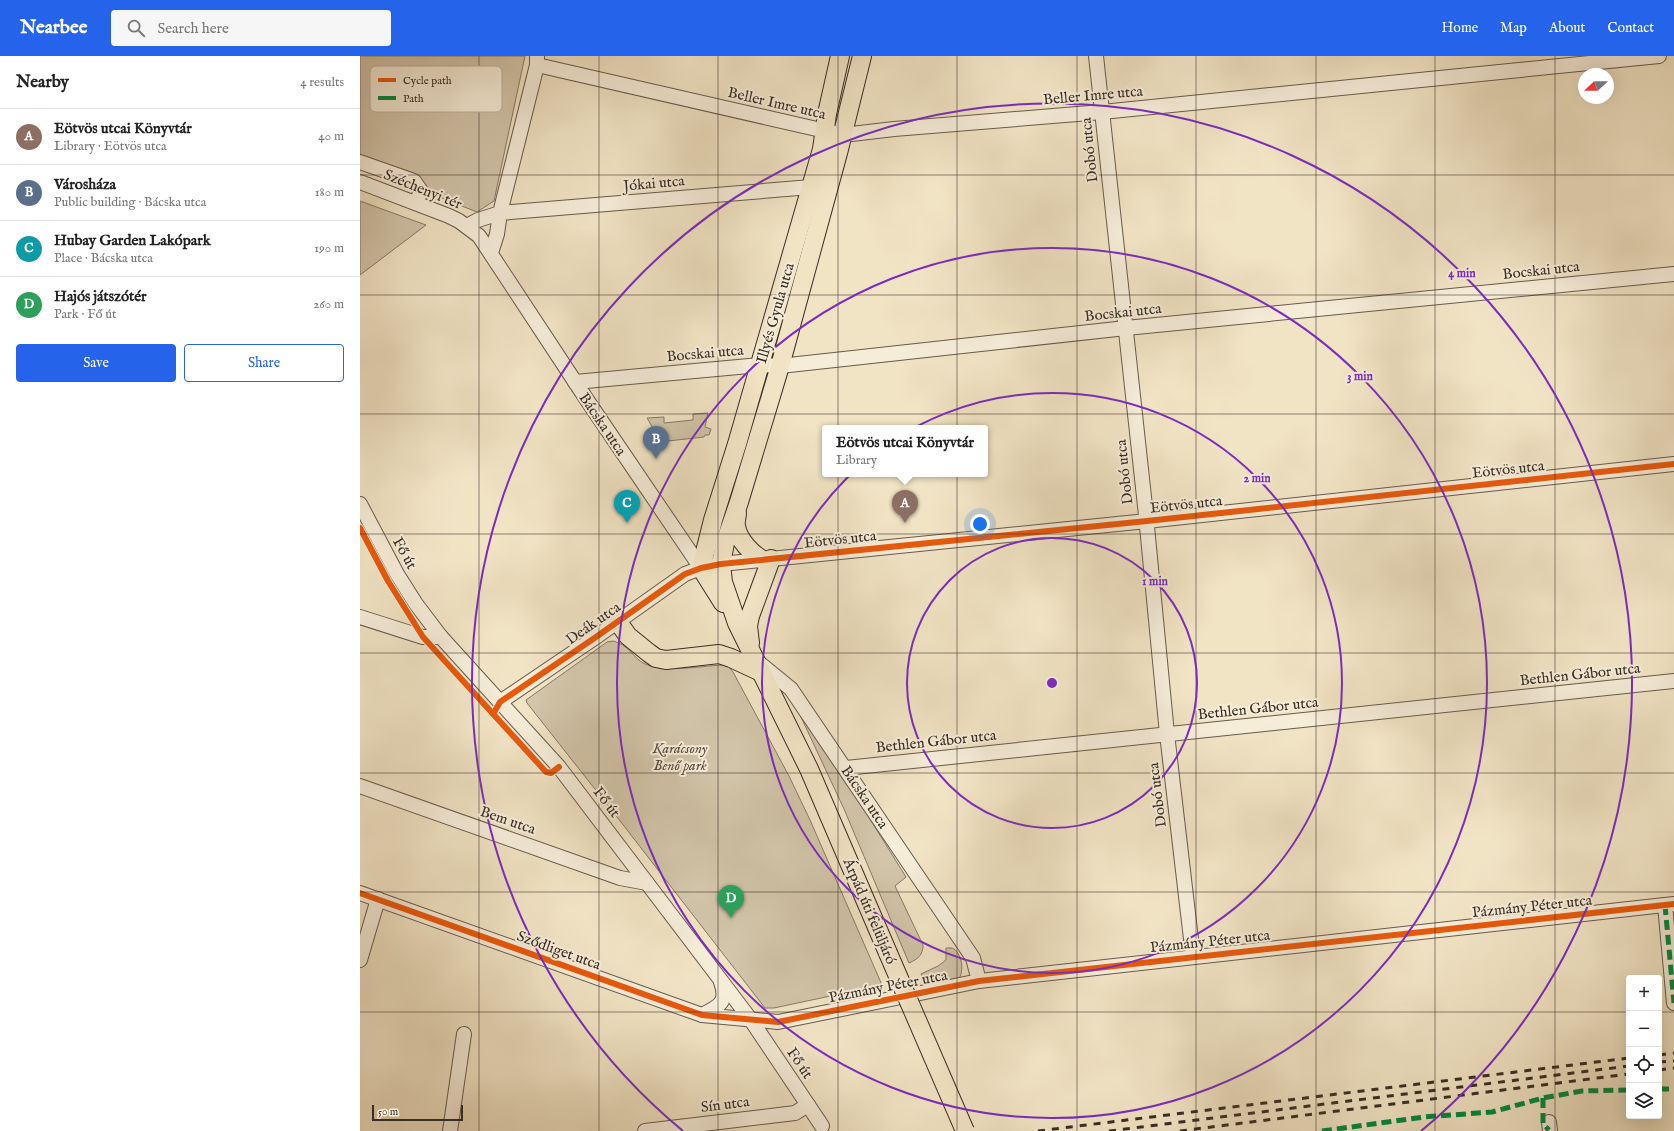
<!DOCTYPE html>
<html lang="en">
<head>
<meta charset="utf-8">
<style>
  body { margin:0; font-family:"IM FELL English",serif; background:#f6f6f6; color:#222 }
  .controls { position:absolute; right:12px; bottom:12px; display:grid; overflow:hidden; border-radius:4px; box-shadow:0 4px 16px #0002 }
  .controls button { width:36px; height:36px; display:grid; place-items:center; padding:0; border:0; border-bottom:1px solid #e0e0e0; background:#fff; color:#222; font:20px sans-serif }
  .compass { position:absolute; left:1218px; top:12px; width:36px; height:36px; border-radius:50%; background:#fff; box-shadow:0 4px 16px #0002; rotate:248deg }
  .scale { position:absolute; left:12px; bottom:10px; width:91px; box-sizing:border-box; padding-left:4px; border:2px solid #392d25; border-top:0; font-size:11px; line-height:14px; white-space:nowrap; color:#392d25; -webkit-text-stroke:3px #f6edd9; paint-order:stroke }
  .you { position:absolute; left:620px; top:468px; width:14px; height:14px; margin:-10px; border:3px solid #fff; border-radius:50%; background:#1a73e8; box-shadow:0 0 0 6px #1a73e833 }
  .badge { display:grid; place-items:center; width:26px; height:26px; border-radius:50%; background:#2563eb; color:#fff; font-size:13px; font-weight:700 }
  .pin { position:absolute; translate:-50% -33px; filter:drop-shadow(0 1px 2px #0008) }
  .pin::after { content:''; position:absolute; top:21px; width:14px; height:12px; background:inherit; clip-path:polygon(0 0,100% 0,50% 100%) }
  .popup { position:absolute; left:462px; top:369px; width:166px; height:52px; box-sizing:border-box; display:grid; place-content:center; border-radius:4px; background:#fff; filter:drop-shadow(0 1px 3px #0005); font-size:13px; white-space:nowrap; color:#767676 }
  .popup b { font-size:15px; color:#222 }
  .popup::after { content:''; position:absolute; left:50%; top:100%; margin-left:-8px; border:8px solid transparent; border-top-color:#fff }
  .list { margin:0; padding:0; list-style:none }
  h2 { display:flex; justify-content:space-between; align-items:center; height:52px; margin:0; padding:0 16px; font-size:17px }
  h2 small { font-size:13px; font-weight:400; color:#767676 }
  .list li { display:grid; grid-template-columns:26px 1fr auto; gap:12px; align-items:center; box-sizing:border-box; height:56px; padding:0 16px; border-top:1px solid #e0e0e0 }
  .list b { display:block; font-size:15px; white-space:nowrap }
  .list p { margin:0; font-size:13px; white-space:nowrap; color:#767676 }
  .list em { font-size:13px; font-style:normal; color:#767676 }
  .actions { display:flex; gap:8px; padding:12px 16px }
  .actions a { flex:1; padding:9px 0; border:1px solid #2563eb; border-radius:4px; text-align:center; font-size:14px; color:#2563eb }
  .actions .main { background:#2563eb; color:#fff }
  .icon { flex:none; width:22px; height:22px; fill:none; stroke:currentColor; stroke-width:2; stroke-linecap:round; stroke-linejoin:round }
  .map { position:relative; flex:none; width:1314px; height:1075px; overflow:hidden }
  header { display:flex; align-items:center; gap:24px; box-sizing:border-box; height:56px; padding:0 20px; background:#2563eb; color:#fff }
  header strong { font-size:19px }
  nav { display:flex; gap:22px; margin-inline-start:auto; font-size:14px }
  .search { width:280px; height:36px; background:#f6f6f6; display:flex; align-items:center; gap:10px; box-sizing:border-box; padding:0 14px; border-radius:4px; color:#767676; font-size:15px }
  main { display:flex }
  aside { flex:1; background:#fff }
  .map>svg:first-child { display:block }
  .green { fill:#d2c5aa; stroke:#867968 }
  .lines { fill:none; stroke-linecap:round; stroke-linejoin:round }
  .minor-casing { stroke:#675b4d; stroke-width:16 }
  .major-casing { stroke:#392d25; stroke-width:20 }
  .minor { stroke:#f6edd9; stroke-width:14 }
  .major { stroke:#f1e4c5; stroke-width:18 }
  .rail { stroke:#392d25; stroke-width:3; stroke-dasharray:7 7; stroke-linecap:butt }
  .major-bridge-casing { stroke:#392d25; stroke-width:20; stroke-linecap:butt }
  .major-bridge { stroke:#f1e4c5; stroke-width:18 }
  .quiet { stroke:#00873e; stroke-width:5; stroke-dasharray:10 5; stroke-linecap:butt }
  .cycleway-casing { stroke:#f6edd9; stroke-width:8 }
  .cycleway { stroke:#e8590c; stroke-width:6 }
  .grid { fill:none; stroke:#392d25; stroke-width:1; stroke-opacity:0.55 }
  .ring { fill:none; stroke:#7b2cbf; stroke-width:2 }
  .labels { text-anchor:middle; stroke-width:4; stroke-linejoin:round; paint-order:stroke }
  .street-label { font-size:15px; fill:#392d25; stroke:#f6edd9 }
  .park-label { font-size:15px; font-style:italic; fill:#584b40; stroke:#f6edd9 }
  .key { fill:#f6edd9; stroke:#bdb3a3; stroke-width:1 }
  .key-label { font-size:11px; fill:#392d25 }
  .centre { fill:#7b2cbf; stroke:#f6edd9; stroke-width:2 }
  .ring-label { font-size:12px; text-anchor:middle; font-weight:bold; fill:#7b2cbf; stroke:#f6edd9; stroke-width:4; stroke-linejoin:round; paint-order:stroke }
</style>
</head>
<body>
<header>
<strong>Nearbee</strong>
<div class="search"><svg class="icon" aria-label="search" viewBox="0 0 24 24"><circle cx="10" cy="10" r="6"/><path d="M15 15l6 6"/></svg>Search here</div>
<nav><a>Home</a><a>Map</a><a>About</a><a>Contact</a></nav>
</header>
<main>
<aside>
<h2>Nearby<small>4 results</small></h2>
<ul class="list">
<li><span class="badge" style="background:#8d6e63">A</span><div><b>Eötvös utcai Könyvtár</b><p>Library · Eötvös utca</p></div><em>40 m</em></li>
<li><span class="badge" style="background:#5c6f8a">B</span><div><b>Városháza</b><p>Public building · Bácska utca</p></div><em>180 m</em></li>
<li><span class="badge" style="background:#0f9aa8">C</span><div><b>Hubay Garden Lakópark</b><p>Place · Bácska utca</p></div><em>190 m</em></li>
<li><span class="badge" style="background:#2e9e5b">D</span><div><b>Hajós játszótér</b><p>Park · Fő út</p></div><em>260 m</em></li>
</ul>
<div class="actions"><a class="main">Save</a><a>Share</a></div>
</aside>
<div class="map">
<svg width="1314" height="1075" viewBox="0 0 1314 1075">
  <rect width="100%" height="100%" fill="#f1e4c5"/>
  <filter id="stains"><feTurbulence type="fractalNoise" baseFrequency=".005" numOctaves="4"/><feColorMatrix values="0 0 0 0 .2 0 0 0 0 .09 0 0 0 0 .02 0 0 0 .5 -.17"/></filter>
  <radialGradient id="worn" r=".72"><stop offset=".6" stop-color="#630" stop-opacity="0"/><stop offset="1" stop-color="#630" stop-opacity=".3"/></radialGradient>
  <g class="green">
    <polygon points="0,0 165,0 134,145 117,156 64,135 54,118 0,99"/>
    <polygon points="0,145 66,169 0,219"/>
    <polygon points="348,357 345,371 351,373 349,379 345,379 344,381 299,386 298,384 290,385 286,380 294,374 287,362 304,361 304,367 333,364 333,358"/>
    <path d="M253,585c15,3 20,17 32,23 19,9 56,2 77,1l6,1 5,6 56,104 21,44 72,165 -108,23h-9l-148,-191 -90,-114 -1,-3 81,-58z"/>
    <path d="M434,646l38,56 74,119 -11,9 28,59c0,10 -5,14 -14,18l-65,-154z"/>
    <path d="M586,892h6c10,4 13,24 6,32l-32,6 -5,-12 17,-8 8,-6z"/>
  </g>
  <g class="lines">
    <defs>
      <g id="minor">
        <polyline points="736,0 785,450 807,678 833,900"/>
        <polyline points="177,9 483,79 534,73 742,56 1299,0"/>
        <polyline points="0,106 54,125 61,135 56,147"/>
        <polyline points="0,126 89,160 99,165 119,180 227,344 341,512"/>
        <polyline points="107,170 118,164 140,157 177,9 177,0"/>
        <polyline points="131,197 137,178 140,157 451,131"/>
        <polyline points="215,326 400,309 420,310 766,272 1314,218"/>
        <polyline points="0,448 37,518 56,548 81,581 199,711 391,964 462,1070"/>
        <polyline points="0,561 63,581 81,581"/>
        <polyline points="398,606 431,633 613,902 619,925"/>
        <polyline points="140,646 236,581 325,518 341,512 361,508 787,465 1314,408"/>
        <polyline points="486,712 1314,625"/>
        <polyline points="0,730 260,822 287,827"/>
        <polyline points="0,837 342,959 418,966 619,925 1314,848"/>
        <polyline points="1305,849 1314,947"/>
        <polyline points="0,904 18,843"/>
        <path d="M342,959c18,-9 26,-13 19,-33"/>
        <polyline points="1189,1066 1190,1075"/>
        <polyline points="90,1075 104,978"/>
        <polyline points="285,1075 435,1057 448,1049"/>
      </g>
      <g id="major">
        <polyline points="502,0 478,97 420,310 379,446 365,487 361,508 363,526 377,567 449,713 528,897"/>
        <path d="M377,457c0,4 -2,9 -1,13 2,14 16,28 27,34"/>
        <polyline points="363,547 341,512 353,464 377,388 462,93 467,58 480,0"/>
        <polyline points="258,566 268,580 289,597 296,602 306,604 359,598 371,602 401,616"/>
        <polyline points="390,587 388,570 390,560 411,503"/>
      </g>
    </defs>
    <use href="#minor" class="minor-casing"/>
    <use href="#major" class="major-casing"/>
    <use href="#minor" class="minor"/>
    <use href="#major" class="major"/>
    <g class="rail">
      <polyline points="1299,999 1314,997"/>
      <polyline points="1299,1006 1314,1005"/>
      <polyline points="1299,1014 1314,1012"/>
      <polyline points="678,1075 1269,1002"/>
      <polyline points="749,1075 1269,1010"/>
      <polyline points="820,1075 1269,1018"/>
    </g>
    <defs>
      <polyline id="major-bridge" points="528,897 605,1075"/>
    </defs>
    <use href="#major-bridge" class="major-bridge-casing"/>
    <use href="#major-bridge" class="major-bridge"/>
    <g class="quiet">
      <polyline points="1305,849 1314,947"/>
      <polyline points="1299,1033 1314,1033"/>
      <polyline points="1183,1042 1183,1068 1189,1074"/>
      <polyline points="962,1075 1064,1061 1132,1056 1183,1042 1222,1035 1269,1034"/>
    </g>
    <defs>
      <g id="cycleway">
        <polyline points="0,472 28,525 63,581 186,716 191,717 199,711"/>
        <polyline points="133,658 140,646 236,581 325,518 341,512 361,508 787,465 1314,408"/>
        <polyline points="0,837 342,959 418,966 619,925 1314,848"/>
      </g>
    </defs>
    <use href="#cycleway" class="cycleway-casing"/>
    <use href="#cycleway" class="cycleway"/>
  </g>
  <path class="grid" d="M119,0v1075M239,0v1075M358,0v1075M478,0v1075M597,0v1075M717,0v1075M836,0v1075M956,0v1075M1075,0v1075M1195,0v1075M0,119h1314M0,239h1314M0,358h1314M0,478h1314M0,597h1314M0,717h1314M0,836h1314M0,956h1269M1299,956h15"/>
  <g class="ring">
    <circle cx="692" cy="627" r="145"/>
    <circle cx="692" cy="627" r="290"/>
    <circle cx="692" cy="627" r="435"/>
    <path d="M323 1075A580 580 0 1 1 1061 1075"/>
  </g>
  <g class="labels">
    <g class="street-label">
      <text transform="translate(733 39) rotate(-5)" y="5">Beller Imre utca</text>
      <text transform="translate(417 47) rotate(13)" y="5">Beller Imre utca</text>
      <text transform="translate(729 94) rotate(-96)" y="5">Dobó utca</text>
      <text transform="translate(294 127) rotate(-5)" y="5">Jókai utca</text>
      <text transform="translate(63 133) rotate(22)" y="5">Széchenyi tér</text>
      <text transform="translate(1181 214) rotate(-6)" y="5">Bocskai utca</text>
      <text transform="translate(763 256) rotate(-6)" y="5">Bocskai utca</text>
      <text transform="translate(415 257) rotate(-74)" y="5">Illyés Gyula utca</text>
      <text transform="translate(345 297) rotate(-5)" y="5">Bocskai utca</text>
      <text transform="translate(243 368) rotate(56)" y="5">Bácska utca</text>
      <text transform="translate(1148 413) rotate(-6)" y="5">Eötvös utca</text>
      <text transform="translate(764 416) rotate(-96)" y="5">Dobó utca</text>
      <text transform="translate(826 448) rotate(-6)" y="5">Eötvös utca</text>
      <text transform="translate(480 483) rotate(-6)" y="5">Eötvös utca</text>
      <text transform="translate(45 497) rotate(61)" y="5">Fő út</text>
      <text transform="translate(233 567) rotate(-35)" y="5">Deák utca</text>
      <text transform="translate(1220 618) rotate(-6)" y="5">Bethlen Gábor utca</text>
      <text transform="translate(898 652) rotate(-6)" y="5">Bethlen Gábor utca</text>
      <text transform="translate(576 685) rotate(-6)" y="5">Bethlen Gábor utca</text>
      <text transform="translate(797 739) rotate(-97)" y="5">Dobó utca</text>
      <text transform="translate(505 741) rotate(56)" y="5">Bácska utca</text>
      <text transform="translate(247 746) rotate(53)" y="5">Fő út</text>
      <text transform="translate(148 764) rotate(19)" y="5">Bem utca</text>
      <text transform="translate(1172 850) rotate(-6)" y="5">Pázmány Péter utca</text>
      <text transform="translate(510 855) rotate(67)" y="5">Árpád úti felüljáró</text>
      <text transform="translate(850 885) rotate(-6)" y="5">Pázmány Péter utca</text>
      <text transform="translate(199 894) rotate(20)" y="5">Sződliget utca</text>
      <text transform="translate(528 930) rotate(-11)" y="5">Pázmány Péter utca</text>
      <text transform="translate(440 1007) rotate(56)" y="5">Fő út</text>
      <text transform="translate(365 1048) rotate(-7)" y="5">Sín utca</text>
    </g>
    <g class="park-label">
      <text x="320" y="697">Karácsony<tspan x="320" dy="17">Benő park</tspan></text>
    </g>
  </g>
  <rect x="10" y="10" width="132" height="46" rx="6" class="key"/>
  <rect x="18" y="22" width="18" height="4" fill="#e8590c"/>
  <rect x="18" y="40" width="18" height="4" fill="#00873e"/>
  <g class="key-label">
    <text x="43" y="28">Cycle path</text>
    <text x="43" y="46">Path</text>
  </g>
  <circle cx="692" cy="627" r="6" class="centre"/>
  <g class="ring-label">
    <text x="1102" y="221">4 min</text>
    <text x="1000" y="324">3 min</text>
    <text x="897" y="426">2 min</text>
    <text x="795" y="529">1 min</text>
  </g>
  <rect width="100%" height="100%" filter="url(#stains)"/>
  <rect width="100%" height="100%" fill="url(#worn)"/>
</svg>
<div class="controls">
<button>+</button>
<button>−</button>
<button><svg class="icon" aria-label="locate" viewBox="0 0 24 24"><circle cx="12" cy="12" r="6"/><path d="M12 2v4M12 18v4M2 12h4M18 12h4"/></svg></button>
<button><svg class="icon" aria-label="layers" viewBox="0 0 24 24"><path d="M12 4l9 5-9 5-9-5zM3 14l9 5 9-5"/></svg></button>
</div>
<svg class="compass" viewBox="-18 -18 36 36"><path d="M0-13l5 13h-10z" fill="#e53935"/><path d="M0 13l5-13h-10z" fill="#767676"/></svg>
<div class="scale">50 m</div>
<div class="you"></div>
<div class="pin badge" style="left:545px;top:467px;background:#8d6e63">A</div>
<div class="popup"><b>Eötvös utcai Könyvtár</b>Library</div>
<div class="pin badge" style="left:296px;top:403px;background:#5c6f8a">B</div>
<div class="pin badge" style="left:267px;top:467px;background:#0f9aa8">C</div>
<div class="pin badge" style="left:371px;top:862px;background:#2e9e5b">D</div>
</div>
</main>
</body>
</html>
